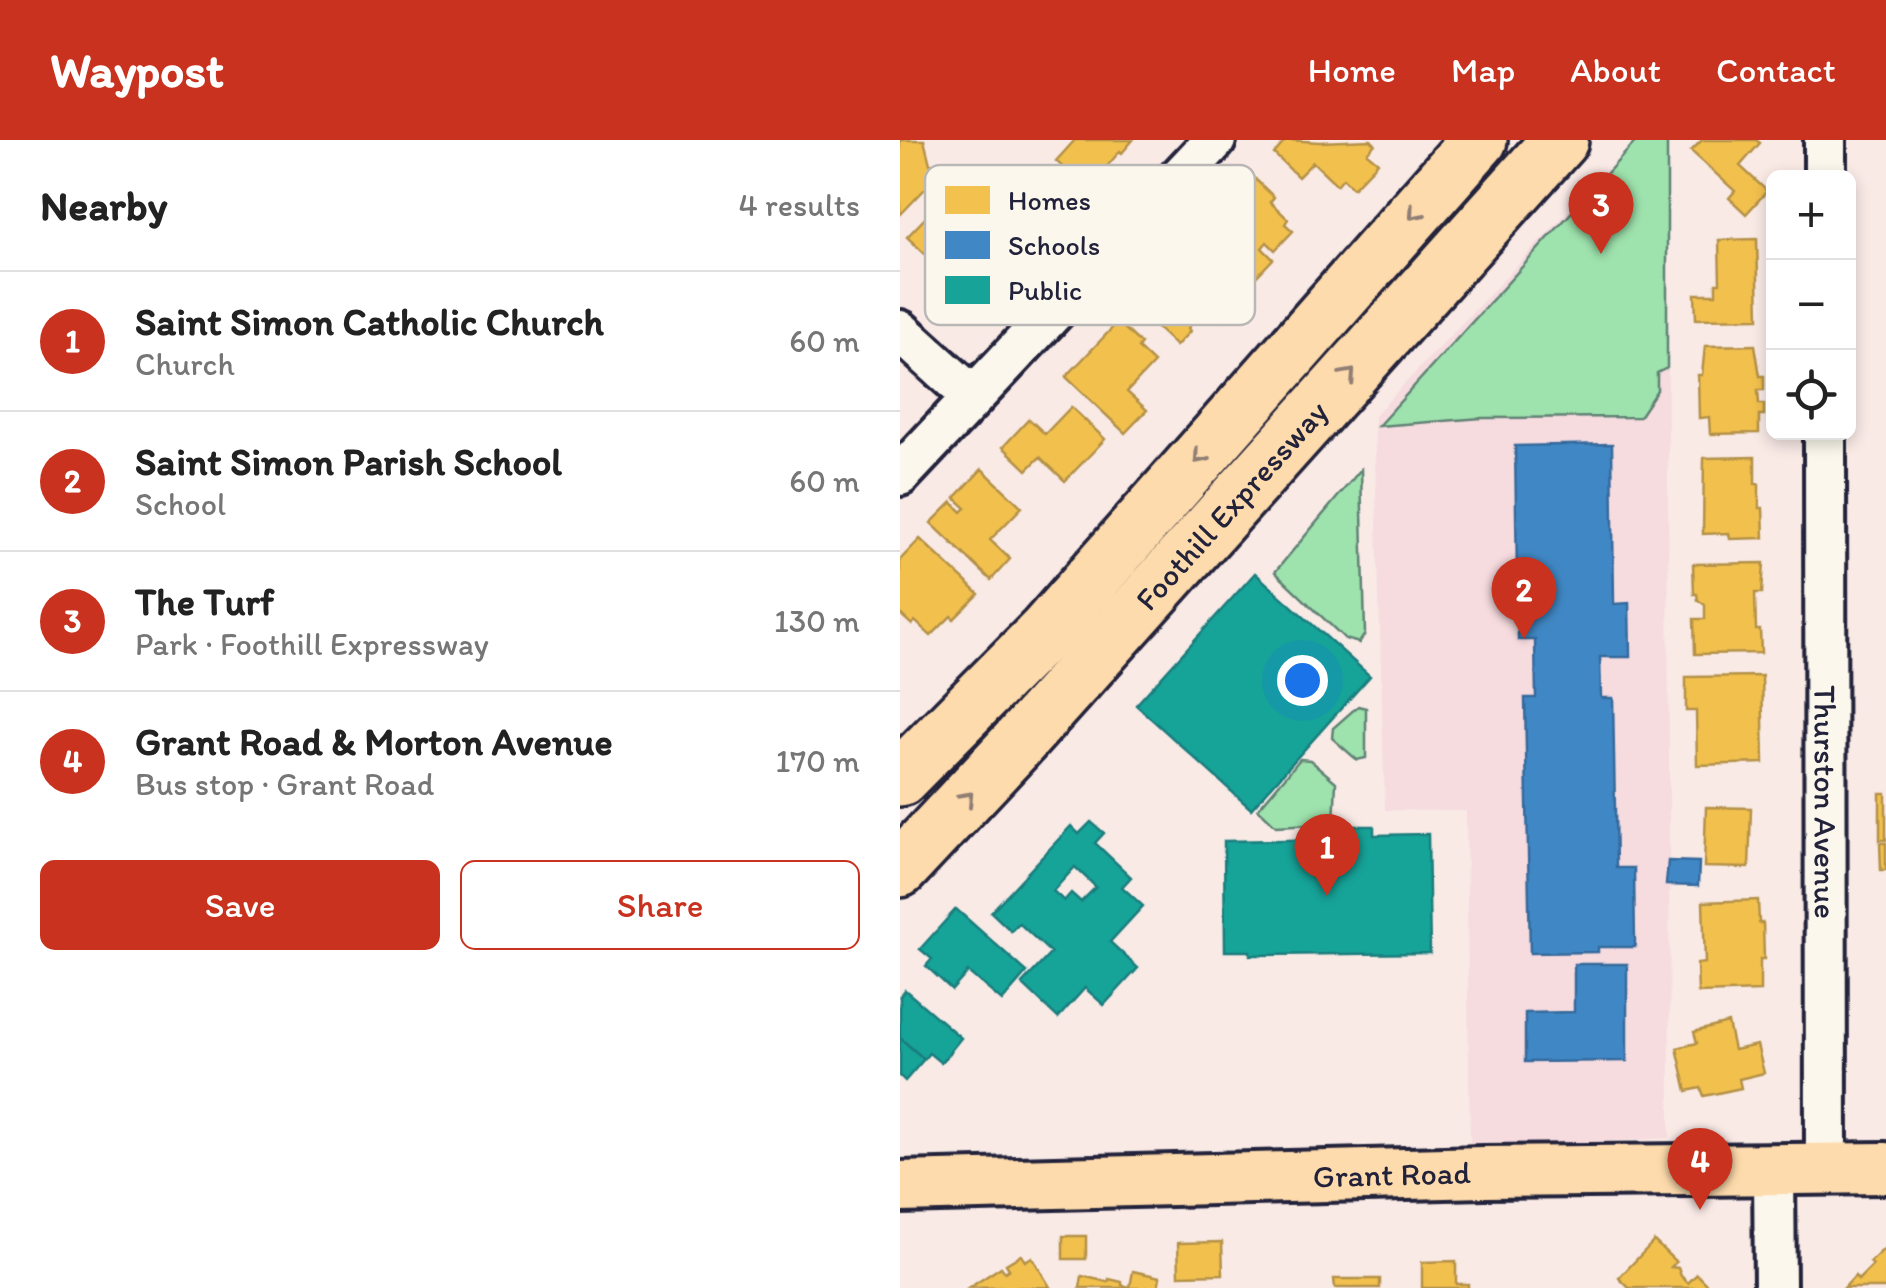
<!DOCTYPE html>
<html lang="en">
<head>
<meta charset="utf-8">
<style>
  body { margin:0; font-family:Itim,sans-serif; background:#f6f6f6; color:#222 }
  .controls { position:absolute; right:30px; top:30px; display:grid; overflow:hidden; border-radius:15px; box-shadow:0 5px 15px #0003 }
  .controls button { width:90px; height:90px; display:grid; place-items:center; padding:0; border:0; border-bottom:2px solid #e0e0e0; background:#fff; color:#222; font:50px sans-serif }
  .you { position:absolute; left:402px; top:540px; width:35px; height:35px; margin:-25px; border:8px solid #fff; border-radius:50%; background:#1a73e8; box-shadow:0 0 0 15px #1a73e833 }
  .badge { display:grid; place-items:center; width:65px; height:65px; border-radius:50%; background:#c8321e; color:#fff; font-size:32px; font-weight:700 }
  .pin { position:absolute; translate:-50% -82px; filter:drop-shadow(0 2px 5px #0008) }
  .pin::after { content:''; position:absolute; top:52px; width:35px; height:30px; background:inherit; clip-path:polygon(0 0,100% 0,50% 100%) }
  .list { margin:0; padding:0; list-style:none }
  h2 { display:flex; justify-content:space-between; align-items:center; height:130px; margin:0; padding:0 40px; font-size:42px }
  h2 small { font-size:32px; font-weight:400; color:#767676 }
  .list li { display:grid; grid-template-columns:65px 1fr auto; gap:30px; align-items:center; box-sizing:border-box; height:140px; padding:0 40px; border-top:2px solid #e0e0e0 }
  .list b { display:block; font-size:38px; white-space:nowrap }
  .list p { margin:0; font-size:32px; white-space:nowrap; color:#767676 }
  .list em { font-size:32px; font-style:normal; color:#767676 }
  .actions { display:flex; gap:20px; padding:30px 40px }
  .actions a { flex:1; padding:22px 0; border:2px solid #c8321e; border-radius:15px; text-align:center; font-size:35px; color:#c8321e }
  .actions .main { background:#c8321e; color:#fff }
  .icon { flex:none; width:55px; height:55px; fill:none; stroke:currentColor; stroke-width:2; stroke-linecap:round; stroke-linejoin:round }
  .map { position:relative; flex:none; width:986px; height:1148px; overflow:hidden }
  header { display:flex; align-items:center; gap:60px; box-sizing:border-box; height:140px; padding:0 50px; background:#c8321e; color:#fff }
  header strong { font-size:48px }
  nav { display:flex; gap:55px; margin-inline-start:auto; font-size:35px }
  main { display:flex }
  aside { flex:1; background:#fff }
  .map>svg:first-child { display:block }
  .built { fill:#f6dbdf }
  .green { fill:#9ee2ad; stroke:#608274; stroke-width:2.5 }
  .homes { fill:#f2c14e; stroke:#b49148; stroke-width:2.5 }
  .schools { fill:#3f88c5; stroke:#36699c; stroke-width:2.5 }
  .public { fill:#17a398; stroke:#1a7c7c; stroke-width:2.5; fill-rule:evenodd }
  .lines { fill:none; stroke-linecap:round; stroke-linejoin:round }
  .minor-casing { stroke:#22223b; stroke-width:48 }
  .major-casing { stroke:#22223b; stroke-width:58 }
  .highway-casing { stroke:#22223b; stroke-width:62 }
  .minor { stroke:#fbf7ec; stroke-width:40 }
  .major { stroke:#fedbac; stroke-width:50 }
  .highway { stroke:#fedbac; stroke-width:55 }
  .oneway { stroke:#907e74 }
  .labels { text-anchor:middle; stroke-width:10; stroke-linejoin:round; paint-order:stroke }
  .street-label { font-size:32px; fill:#22223b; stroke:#fbf7ec }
  .key { fill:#fbf7ec; stroke:#bab7b7; stroke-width:2.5 }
  .key-label { font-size:28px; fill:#22223b }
</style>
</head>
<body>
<header>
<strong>Waypost</strong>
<nav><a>Home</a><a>Map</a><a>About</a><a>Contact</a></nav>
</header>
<main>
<aside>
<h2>Nearby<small>4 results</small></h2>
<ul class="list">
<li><span class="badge">1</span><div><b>Saint Simon Catholic Church</b><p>Church</p></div><em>60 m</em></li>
<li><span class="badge">2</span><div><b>Saint Simon Parish School</b><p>School</p></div><em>60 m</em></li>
<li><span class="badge">3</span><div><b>The Turf</b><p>Park · Foothill Expressway</p></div><em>130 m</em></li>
<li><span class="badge">4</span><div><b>Grant Road &amp; Morton Avenue</b><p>Bus stop · Grant Road</p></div><em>170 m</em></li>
</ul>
<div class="actions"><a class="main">Save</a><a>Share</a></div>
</aside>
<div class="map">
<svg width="986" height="1148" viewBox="0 0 986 1148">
  <rect width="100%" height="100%" fill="#f9eae6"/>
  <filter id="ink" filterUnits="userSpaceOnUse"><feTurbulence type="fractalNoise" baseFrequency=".01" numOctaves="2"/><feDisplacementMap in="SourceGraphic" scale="20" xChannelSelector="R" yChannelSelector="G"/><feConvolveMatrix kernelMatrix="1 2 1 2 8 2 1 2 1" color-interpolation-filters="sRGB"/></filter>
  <g filter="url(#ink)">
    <polygon class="built" points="736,0 767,0 770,998 570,1008 566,671 485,670 474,276"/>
    <g class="green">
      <polygon points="737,0 767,0 767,228 757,233 757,250 739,277 582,278 478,286"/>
      <polygon points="461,329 465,494 459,503 445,499 375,432"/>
      <polygon points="458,566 466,568 466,618 457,620 432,598 433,588"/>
      <polygon points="400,619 410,620 436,642 434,683 376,686 358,669"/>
    </g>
    <g class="homes">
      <polygon points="0,0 24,0 30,24 40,26 36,50 25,49 0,75"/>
      <polygon points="233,0 222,13 220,11 187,50 156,21 175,0"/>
      <polygon points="386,0 420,2 471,0 475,4 467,13 478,22 453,48 443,38 437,45 413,22 398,37 374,14"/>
      <polygon points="802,0 856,0 860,3 840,26 867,51 846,74 829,58 835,51 791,11"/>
      <polygon points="353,37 374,57 370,62 388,79 385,84 393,91 375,110 367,102 362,108 373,119 353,140 309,98 329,77 336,83 339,80 325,67"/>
      <polygon points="110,39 157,84 97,148 81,133 64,151 7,97 29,74 65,107 103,66 93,57"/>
      <polygon points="857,99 859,178 796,179 795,154 816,154 816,143 820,143 819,100"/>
      <polygon points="289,106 345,159 326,180 310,165 288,188 290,191 276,206 233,166"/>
      <polygon points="218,182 241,204 238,208 254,223 227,252 247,270 225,293 166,237"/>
      <polygon points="855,205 860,236 864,236 864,250 858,250 859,264 864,264 864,275 859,275 859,293 810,294 809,277 799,278 798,235 802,235 805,206"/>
      <polygon points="171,267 205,299 165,341 140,317 127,330 103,307 129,279 145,294"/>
      <polygon points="855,317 855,344 859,344 859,368 863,368 864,398 830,399 829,393 803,394 804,318"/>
      <polygon points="82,329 122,367 90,400 110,419 91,440 31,383 52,362 62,372 66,368 55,358"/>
      <polygon points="20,399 79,454 54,479 51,476 31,496 15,481 12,485 0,474 0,420"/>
      <polygon points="864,423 862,453 855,453 856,490 860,490 861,513 795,514 794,479 805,479 805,465 798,460 797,454 794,454 793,424"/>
      <polygon points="862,536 864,623 797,625 796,571 786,571 786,537"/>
      <rect x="980" y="653" width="6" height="47"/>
      <polygon points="806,667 851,668 849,728 804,727"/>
      <polygon points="980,703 986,703 986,730 981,730"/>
      <polygon points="858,760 859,783 863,783 864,819 860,819 860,851 798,853 797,824 805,823 803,762"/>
      <polygon points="828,883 834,910 857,905 864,933 839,939 841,948 804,956 801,948 787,951 777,908 797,903 794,892"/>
      <rect x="163" y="1096" width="23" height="23"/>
      <polygon points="754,1101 776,1122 771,1127 778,1128 781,1136 788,1143 797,1134 811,1148 729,1148 719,1138"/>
      <polygon points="322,1102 323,1134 279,1135 278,1103"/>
      <polygon points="986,1107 986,1148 944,1148 955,1136 958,1140 973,1125 970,1122"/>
      <polygon points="121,1115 125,1121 132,1117 150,1147 69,1148 101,1127 105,1132 109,1129 106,1124"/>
      <polygon points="556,1121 556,1144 568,1144 568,1148 522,1148 522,1122"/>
      <polygon points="233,1131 260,1137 258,1148 180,1148 182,1136 208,1142 209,1139 222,1142 222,1145 230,1147"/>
      <polygon points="434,1139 480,1139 480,1148 435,1148"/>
    </g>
    <g class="schools">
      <polygon points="712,304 714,464 729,463 730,517 700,517 701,558 713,558 716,728 734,728 735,807 698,807 698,812 630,813 625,558 636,558 635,500 618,500 615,306"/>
      <polygon points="768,721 799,722 798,746 766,745"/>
      <polygon points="674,824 727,824 727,921 625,922 625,873 674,872"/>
    </g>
    <g class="public">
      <polygon points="355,433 470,536 351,669 236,565"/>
      <path d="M191,682l13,11 -9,10 36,34 -9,10 21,19 -33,36 28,26 -34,37 -19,-17 -27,30 -36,-34 29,-31 -32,-30 -8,8 -20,-19 80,-86 8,8zM175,727l21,20 -15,15 -10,-9 -7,8 -11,-10z"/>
      <polygon points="439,686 474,686 474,695 528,694 530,813 350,815 350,811 325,811 324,701 439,699"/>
      <polygon points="56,769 127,832 102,861 68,832 52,850 26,826 32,819 20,809"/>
      <polygon points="5,850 61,898 41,923 29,913 24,919 0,898 0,856"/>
      <polygon points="0,898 24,919 5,941 0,936"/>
    </g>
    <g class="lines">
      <defs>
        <g id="minor">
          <polyline points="925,38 925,0"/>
          <polyline points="0,191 73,257"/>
          <path id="s1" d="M925,292l1,738"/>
          <polyline points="0,335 315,0"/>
          <polyline points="874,1031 875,1148"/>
        </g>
        <g id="major">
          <path id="s2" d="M0,1047l584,-15 402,-4"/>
        </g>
        <g id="highway">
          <polyline points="0,638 146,491 579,0"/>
          <path id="s3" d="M0,729l117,-125 543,-604"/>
        </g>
      </defs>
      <use href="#minor" class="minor-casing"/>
      <use href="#major" class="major-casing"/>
      <use href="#highway" class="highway-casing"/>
      <use href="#minor" class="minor"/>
      <use href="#major" class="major"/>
      <use href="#highway" class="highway"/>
    </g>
    <defs><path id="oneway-chevron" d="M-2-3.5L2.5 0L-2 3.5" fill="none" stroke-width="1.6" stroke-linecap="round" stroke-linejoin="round" transform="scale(2.5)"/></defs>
    <g class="oneway">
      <use href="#oneway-chevron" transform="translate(515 73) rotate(131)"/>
      <use href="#oneway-chevron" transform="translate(449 235) rotate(-48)"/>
      <use href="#oneway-chevron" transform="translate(300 317) rotate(131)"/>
      <use href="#oneway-chevron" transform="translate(67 658) rotate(-47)"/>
    </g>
  </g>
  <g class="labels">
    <g class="street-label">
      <text dy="11" stroke="none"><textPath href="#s3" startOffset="492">Foothill Expressway</textPath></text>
      <text dy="11" stroke="none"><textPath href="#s1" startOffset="370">Thurston Avenue</textPath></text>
      <text dy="11" stroke="none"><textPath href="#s2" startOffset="492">Grant Road</textPath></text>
    </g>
  </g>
  <rect x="25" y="25" width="330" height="160" rx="15" class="key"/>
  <rect x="45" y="46" width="45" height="28" fill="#f2c14e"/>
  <rect x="45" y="91" width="45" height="28" fill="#3f88c5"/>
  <rect x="45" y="136" width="45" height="28" fill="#17a398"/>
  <g class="key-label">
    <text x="108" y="70">Homes</text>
    <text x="108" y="115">Schools</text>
    <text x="108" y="160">Public</text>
  </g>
</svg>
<div class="controls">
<button>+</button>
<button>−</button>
<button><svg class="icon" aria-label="locate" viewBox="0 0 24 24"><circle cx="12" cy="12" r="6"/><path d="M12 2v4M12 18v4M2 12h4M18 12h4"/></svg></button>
</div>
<div class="you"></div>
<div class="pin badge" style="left:427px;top:756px">1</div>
<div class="pin badge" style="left:624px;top:499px">2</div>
<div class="pin badge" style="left:701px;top:114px">3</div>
<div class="pin badge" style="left:800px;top:1070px">4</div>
</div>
</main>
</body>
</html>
